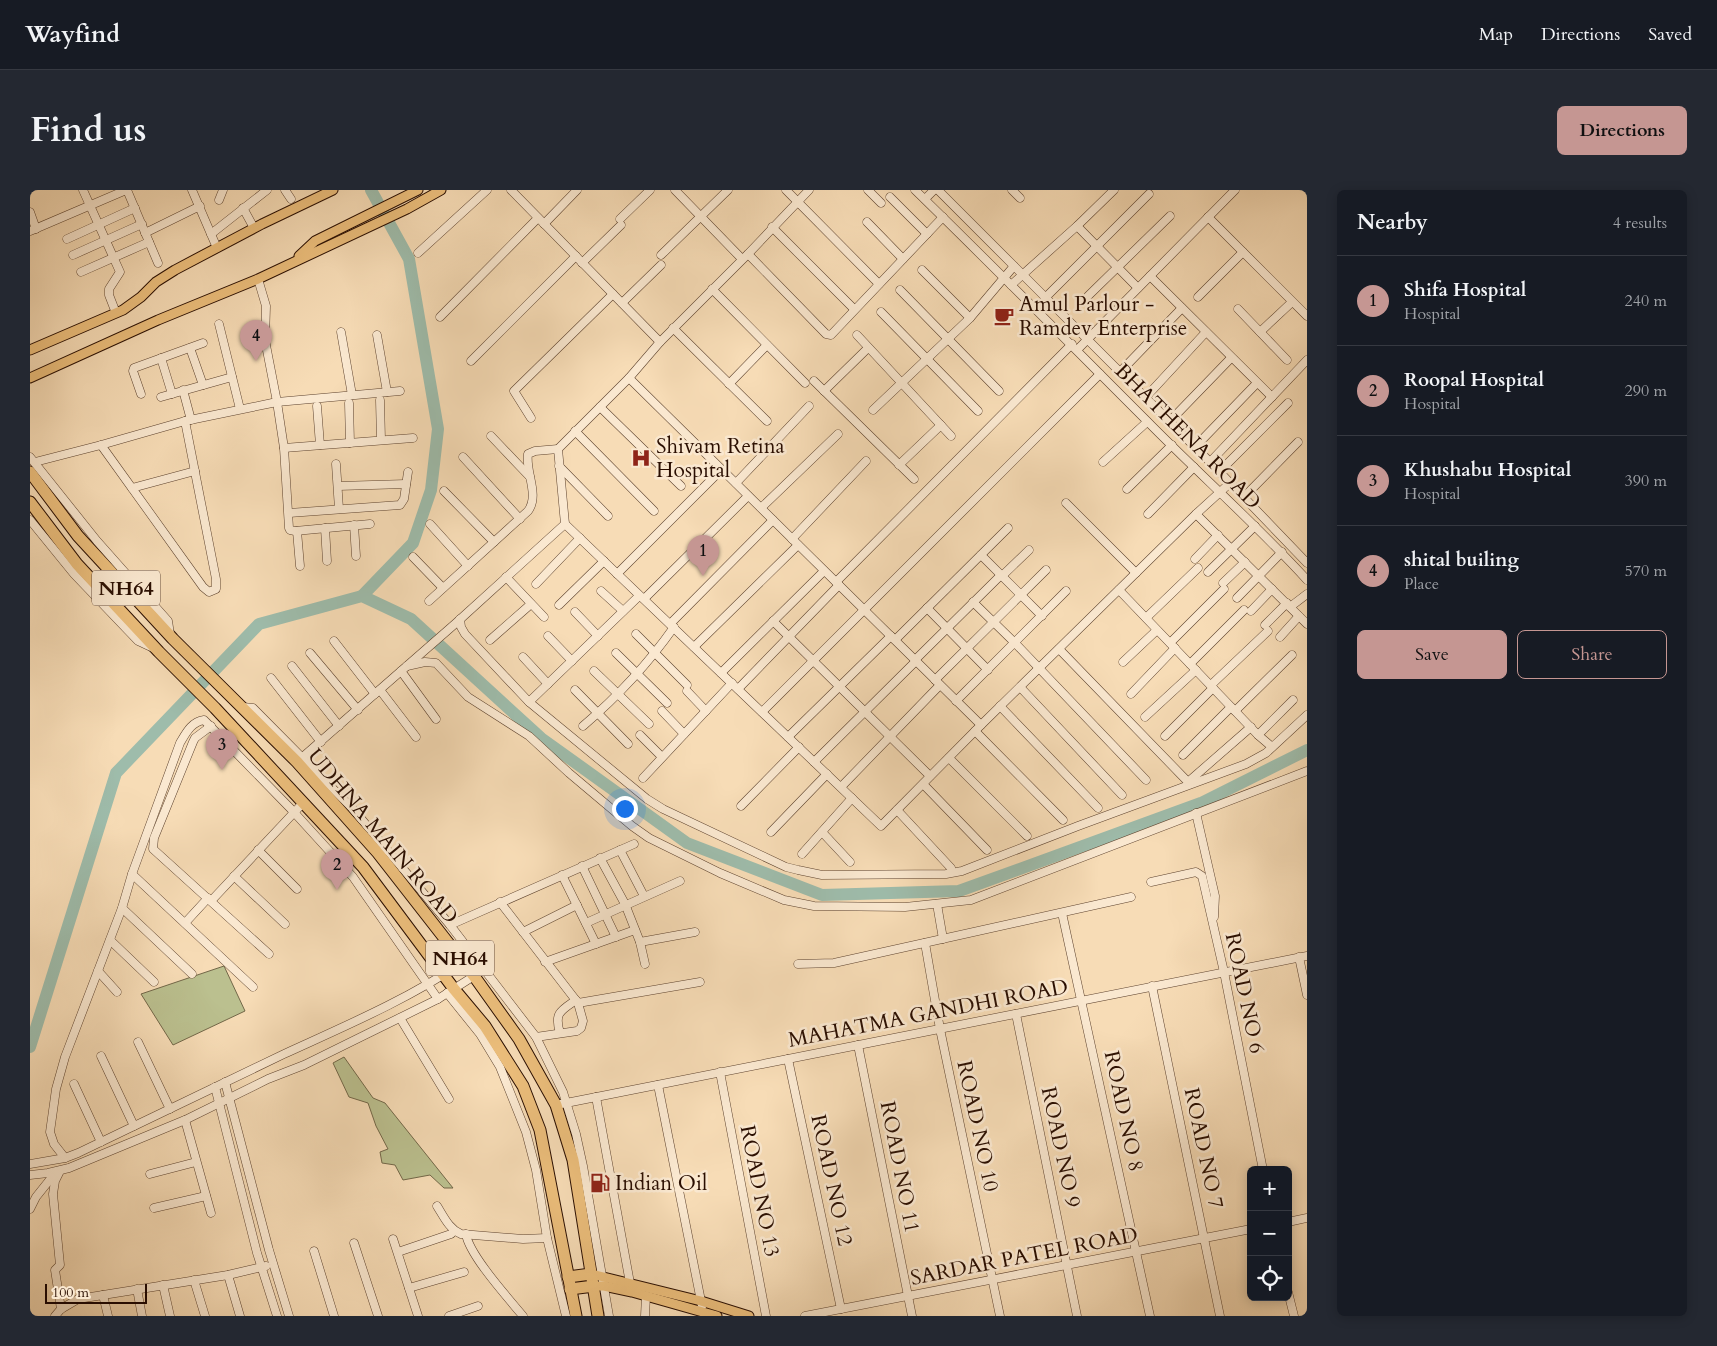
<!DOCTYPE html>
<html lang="en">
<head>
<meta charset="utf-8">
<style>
  body { margin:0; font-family:Cardo,serif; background:#242831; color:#f1f3f6 }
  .controls { position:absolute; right:15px; bottom:15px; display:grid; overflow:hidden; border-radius:8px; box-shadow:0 2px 12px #0003 }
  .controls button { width:45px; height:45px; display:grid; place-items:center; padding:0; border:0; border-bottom:1px solid #363941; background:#171b24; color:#f1f3f6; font:25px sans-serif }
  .scale { position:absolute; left:15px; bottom:12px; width:102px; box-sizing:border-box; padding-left:5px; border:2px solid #2a0e01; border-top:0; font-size:14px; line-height:18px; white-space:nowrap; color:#2a0e01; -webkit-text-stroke:4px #fae8d0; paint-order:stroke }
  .you { position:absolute; left:594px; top:618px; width:18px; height:18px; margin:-12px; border:4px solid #fff; border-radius:50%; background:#1a73e8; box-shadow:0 0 0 8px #1a73e833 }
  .badge { display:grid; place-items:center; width:32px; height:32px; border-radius:50%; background:#c59692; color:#111; font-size:16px; font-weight:700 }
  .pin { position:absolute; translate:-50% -41px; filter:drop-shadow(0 1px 2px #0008) }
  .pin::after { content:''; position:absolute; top:26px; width:18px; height:15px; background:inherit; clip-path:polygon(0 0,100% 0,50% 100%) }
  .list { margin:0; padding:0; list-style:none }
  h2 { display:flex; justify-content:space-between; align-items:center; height:65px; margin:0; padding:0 20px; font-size:21px }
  h2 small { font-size:16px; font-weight:400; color:#9ea1a6 }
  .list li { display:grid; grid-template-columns:32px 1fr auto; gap:15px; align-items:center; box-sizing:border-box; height:90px; padding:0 20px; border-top:1px solid #363941 }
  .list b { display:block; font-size:19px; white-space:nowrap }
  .list p { margin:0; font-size:16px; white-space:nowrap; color:#9ea1a6 }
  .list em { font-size:16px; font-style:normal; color:#9ea1a6 }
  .actions { display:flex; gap:10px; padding:15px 20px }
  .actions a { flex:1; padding:11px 0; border:1px solid #c59692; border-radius:8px; text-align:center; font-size:18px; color:#c59692 }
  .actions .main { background:#c59692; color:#111 }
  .icon { flex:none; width:28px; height:28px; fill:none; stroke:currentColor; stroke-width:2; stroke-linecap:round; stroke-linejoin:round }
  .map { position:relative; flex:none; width:1277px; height:1126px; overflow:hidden; border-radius:8px }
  header { display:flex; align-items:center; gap:30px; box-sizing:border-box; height:70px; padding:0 25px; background:#171b24; border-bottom:1px solid #363941 }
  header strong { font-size:24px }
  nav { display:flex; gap:28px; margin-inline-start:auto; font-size:18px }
  .intro { display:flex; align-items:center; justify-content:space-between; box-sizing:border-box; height:120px; padding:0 30px }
  h1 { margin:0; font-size:35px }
  .button { padding:12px 22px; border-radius:8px; background:#c59692; color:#111; font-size:18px; font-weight:700 }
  main { display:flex; gap:30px; padding:0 30px }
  aside { flex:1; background:#171b24; border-radius:8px; box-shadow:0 2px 12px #0003 }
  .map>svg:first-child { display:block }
  .green { fill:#bbc08f; stroke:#726748 }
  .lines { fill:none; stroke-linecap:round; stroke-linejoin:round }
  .river { stroke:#9ebcab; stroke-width:12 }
  .minor-casing { stroke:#5d422e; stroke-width:9 }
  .major-casing { stroke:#2a0e01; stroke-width:11 }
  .highway-casing { stroke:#2a0e01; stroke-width:13 }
  .minor { stroke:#fae8d0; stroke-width:8 }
  .major { stroke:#ecbe7b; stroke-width:9 }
  .highway { stroke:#ecbe7b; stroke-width:11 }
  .labels { text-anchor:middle; stroke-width:5; stroke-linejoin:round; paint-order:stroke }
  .shield { fill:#fae8d0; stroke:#684f3f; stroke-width:1 }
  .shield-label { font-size:20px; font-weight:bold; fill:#2a0e01 }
  .poi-label { font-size:21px; fill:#2a0e01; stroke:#fae8d0; text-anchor:start }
  .street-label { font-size:21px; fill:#2a0e01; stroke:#fae8d0 }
</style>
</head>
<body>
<header>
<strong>Wayfind</strong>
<nav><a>Map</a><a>Directions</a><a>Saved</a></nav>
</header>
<div class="intro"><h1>Find us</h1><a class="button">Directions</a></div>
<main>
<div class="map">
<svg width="1277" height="1126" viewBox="0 0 1277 1126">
  <rect width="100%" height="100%" fill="#f7dcb6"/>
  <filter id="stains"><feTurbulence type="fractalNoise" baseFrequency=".004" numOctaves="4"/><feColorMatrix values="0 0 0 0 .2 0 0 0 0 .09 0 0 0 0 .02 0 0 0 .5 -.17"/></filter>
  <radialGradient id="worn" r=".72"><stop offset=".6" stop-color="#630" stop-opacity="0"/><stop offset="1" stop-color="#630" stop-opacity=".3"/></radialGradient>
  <g class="green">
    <polygon points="194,776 215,821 143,855 111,804"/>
    <polygon points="314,867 343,908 355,913 423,998 414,998 400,985 373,990 365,975 352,973 350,962 358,959 346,936 338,913 319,907 303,873"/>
  </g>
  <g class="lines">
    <g class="river">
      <polyline points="332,406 383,353 401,300 408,239 379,69 341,0"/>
      <polyline points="0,857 86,583 229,434 332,406 381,429 511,548 657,653 792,705 929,701 1171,613 1277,560"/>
    </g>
    <defs>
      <g id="minor">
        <polyline points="53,0 90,82 79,99 79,105 86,123"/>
        <polyline points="97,0 128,73"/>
        <polyline points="162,0 187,58"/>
        <polyline points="255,0 261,9"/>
        <polyline points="481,0 630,152"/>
        <polyline points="645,0 712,69"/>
        <polyline points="756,0 849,94"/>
        <polyline points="838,0 851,13"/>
        <path d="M885,0c78,76 154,153 231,230 53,54 110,104 161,160"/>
        <polyline points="908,0 1180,272 1277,373"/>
        <polyline points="982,0 990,8"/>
        <polyline points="860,7 897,44"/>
        <polyline points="895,9 904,0"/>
        <polyline points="189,10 193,0"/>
        <polyline points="213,18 224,38"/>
        <polyline points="0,22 6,39"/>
        <polyline points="1178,27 1277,126"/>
        <polyline points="590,29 620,0"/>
        <polyline points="837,32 873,69"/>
        <polyline points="514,34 547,0"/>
        <polyline points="1047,36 1108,98"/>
        <polyline points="742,37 824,119"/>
        <polyline points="0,41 96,0"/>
        <polyline points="115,43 170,16"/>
        <polyline points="181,44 237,0"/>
        <polyline points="37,49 105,18"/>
        <polyline points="388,63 457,0"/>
        <polyline points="718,64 796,144 801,145 913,27"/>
        <polyline points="43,65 112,34"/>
        <polyline points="631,65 698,0"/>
        <polyline points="552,73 591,35"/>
        <polyline points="892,80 940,128"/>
        <polyline points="51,82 119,52"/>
        <polyline points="1120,86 1242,207"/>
        <polyline points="228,89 236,116 235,150 247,212 254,258 259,338 260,340 265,341 340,334"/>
        <polyline points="981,95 1047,36 1084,0"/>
        <polyline points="682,99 775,193"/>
        <polyline points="870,100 969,201"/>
        <polyline points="1058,106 1140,26"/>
        <polyline points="1168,107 1213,62"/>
        <polyline points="1015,108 1119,4"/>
        <polyline points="592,113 631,75"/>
        <polyline points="1208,119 1257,170"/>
        <polyline points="851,122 948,221"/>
        <polyline points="410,127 508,28"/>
        <polyline points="189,134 210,219"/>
        <polyline points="643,138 737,231"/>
        <polyline points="311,142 322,205"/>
        <polyline points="1230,142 1262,112"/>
        <polyline points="347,145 357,202"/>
        <polyline points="827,145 921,246"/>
        <polyline points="160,158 173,195"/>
        <polyline points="1047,160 1205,0"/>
        <polyline points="131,168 142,204"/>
        <polyline points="441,171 546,66"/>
        <polyline points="1090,182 1152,118"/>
        <polyline points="599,188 951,535"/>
        <polyline points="784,191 884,289"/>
        <polyline points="699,194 737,155"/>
        <polyline points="153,200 161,230"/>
        <polyline points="794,201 838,158"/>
        <polyline points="111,204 103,181 104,178 173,153"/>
        <polyline points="131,207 202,187"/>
        <polyline points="1115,208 1176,142"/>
        <polyline points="350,210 351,250"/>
        <polyline points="319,213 320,253"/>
        <polyline points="287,216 290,255"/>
        <polyline points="570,217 651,296"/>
        <polyline points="843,220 940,128 984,76"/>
        <polyline points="501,228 484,201 583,104"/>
        <polyline points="1139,232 1201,168"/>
        <polyline points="545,241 624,321"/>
        <polyline points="461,246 500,287"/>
        <polyline points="71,255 173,397 179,402 186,399 186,389 155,231"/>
        <polyline points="1165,257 1227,193"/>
        <polyline points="254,258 383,248"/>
        <polyline points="0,267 67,351 138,431 140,444"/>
        <polyline points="433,267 490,329"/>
        <polyline points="5,272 71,255 155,231 247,212 370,201"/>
        <polyline points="1073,272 1117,232"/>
        <polyline points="1180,272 1277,170"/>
        <polyline points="306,274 309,319"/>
        <polyline points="869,275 911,235"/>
        <polyline points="529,276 578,326"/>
        <polyline points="1189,282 1258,213"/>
        <polyline points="706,293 779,216"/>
        <polyline points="308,296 376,294"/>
        <polyline points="102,298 165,281"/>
        <polyline points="1097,299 1142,255"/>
        <polyline points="414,301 464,352"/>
        <polyline points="1214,307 1268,252"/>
        <polyline points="1036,313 1106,383"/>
        <polyline points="731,318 808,244"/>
        <polyline points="259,323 370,315 374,309 378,282"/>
        <polyline points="1118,324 1164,277"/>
        <polyline points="1166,324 1277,434"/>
        <polyline points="0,330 44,384 108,451 123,458"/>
        <polyline points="400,334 438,376"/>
        <polyline points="535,334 851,636 951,535 1166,324 1200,293"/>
        <polyline points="324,335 326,366"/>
        <polyline points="295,338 297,371"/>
        <polyline points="267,341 270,376"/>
        <polyline points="762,349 836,271"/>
        <polyline points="951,365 1012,426"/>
        <polyline points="383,367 413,398"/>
        <polyline points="1165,369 1188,345"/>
        <polyline points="1178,382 1225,336"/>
        <polyline points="587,384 691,280"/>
        <polyline points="972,386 999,360"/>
        <polyline points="476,387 514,427"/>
        <polyline points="806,392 1042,154"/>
        <polyline points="1193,393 1215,372"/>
        <polyline points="506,394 550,348"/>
        <polyline points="1089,400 1228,545 1242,557"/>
        <polyline points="571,401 593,421"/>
        <polyline points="1207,408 1252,362"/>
        <polyline points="614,409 718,306"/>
        <path d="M399,411l99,-90c12,-16 -3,-39 0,-57l7,-3 23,-2"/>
        <polyline points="943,412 985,453 1116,590"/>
        <polyline points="529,415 574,371"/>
        <polyline points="1260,417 1277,404"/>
        <polyline points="897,418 958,480"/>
        <polyline points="1221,421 1242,399"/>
        <polyline points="545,422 568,446"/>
        <polyline points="1116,428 1168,378"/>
        <polyline points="430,429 431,437 435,444 499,512 617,609 633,619 756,677 768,680 792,685 916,684 932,681 1048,636 1216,574 1236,563 1277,525"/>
        <polyline points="743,431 900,586"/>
        <polyline points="640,434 743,330"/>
        <polyline points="1235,435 1257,413"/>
        <polyline points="606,444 657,495"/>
        <polyline points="518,446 542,471"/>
        <polyline points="1250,447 1269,426"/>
        <polyline points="460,450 501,414"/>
        <polyline points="865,450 978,338"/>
        <polyline points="304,451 345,504"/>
        <polyline points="1140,453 1194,399"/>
        <polyline points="664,457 768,355"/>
        <polyline points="1029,459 1160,594"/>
        <polyline points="280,463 328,520"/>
        <polyline points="586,463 637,513"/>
        <polyline points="493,467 518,494"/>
        <polyline points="885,470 971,385"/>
        <polyline points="1093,472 1127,440"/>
        <polyline points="1160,474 1214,420"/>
        <polyline points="262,476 309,536"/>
        <polyline points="377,476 395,472 406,473 438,507 499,546 539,583 602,636 619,648 690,683 754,710 784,716 875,717 941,710 1277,581"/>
        <polyline points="371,481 406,529"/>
        <polyline points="564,481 619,534"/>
        <polyline points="691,483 794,381"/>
        <polyline points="241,488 291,552"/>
        <polyline points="905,490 1016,380"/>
        <polyline points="1181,495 1238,441"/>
        <polyline points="990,497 1092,605"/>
        <polyline points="708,499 809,395"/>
        <polyline points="350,500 386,547"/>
        <polyline points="545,500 598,554"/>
        <polyline points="657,501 676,521"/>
        <polyline points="1101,504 1145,458"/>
        <polyline points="926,511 1036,401"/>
        <polyline points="499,512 609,406"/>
        <polyline points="970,516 1068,618"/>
        <polyline points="213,517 223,518 323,619 420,735 506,847 533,902 546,944 553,976 579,1126"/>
        <polyline points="632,521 654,544"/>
        <polyline points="1205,521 1262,465"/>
        <polyline points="732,522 1070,184"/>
        <polyline points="1115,527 1166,480"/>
        <polyline points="181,536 165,548 163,552 124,648 123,659 239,764"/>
        <path d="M553,536c34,-29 65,-62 91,-99"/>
        <polyline points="945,541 1033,630"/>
        <polyline points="610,545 632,567"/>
        <polyline points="1228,545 1263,510"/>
        <polyline points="1135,546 1183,498"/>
        <polyline points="758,547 861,446"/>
        <polyline points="1153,565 1201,517"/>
        <polyline points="919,568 997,646"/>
        <polyline points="267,572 426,433 535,334 528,259 599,188 630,152 718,64 779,0"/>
        <polyline points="784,572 886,471"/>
        <polyline points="613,588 702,493"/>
        <polyline points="1158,592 1221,537"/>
        <polyline points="893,594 957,660"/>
        <polyline points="811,597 910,495"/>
        <polyline points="711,616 769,557"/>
        <polyline points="867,620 921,678"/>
        <polyline points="1166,623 1185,706 1184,727"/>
        <polyline points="741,642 797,584"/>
        <polyline points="792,642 820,672"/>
        <polyline points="228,660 267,699"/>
        <polyline points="590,660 614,706"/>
        <polyline points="772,664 822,608"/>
        <polyline points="570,668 595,714 610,752 615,774"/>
        <polyline points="552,676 586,747"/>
        <polyline points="102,684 223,797"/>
        <polyline points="532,685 566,754"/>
        <polyline points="204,686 255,734"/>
        <polyline points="1121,692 1166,682 1172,686 1194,782 1233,980"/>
        <polyline points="181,711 273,613"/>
        <polyline points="470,712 548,813 553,831 551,838 547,841 506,847"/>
        <polyline points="907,714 913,749"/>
        <polyline points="92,718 162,784"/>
        <polyline points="1032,723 1120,1126"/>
        <polyline points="155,733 178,708"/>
        <polyline points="556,733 650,691"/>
        <polyline points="420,735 604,654"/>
        <polyline points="493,742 547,715"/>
        <polyline points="80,750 124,792"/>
        <polyline points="610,752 665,742"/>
        <polyline points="895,753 910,839 970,1126"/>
        <polyline points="1269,767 1277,805"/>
        <polyline points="515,772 605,740"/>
        <polyline points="768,774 804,773 1101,707"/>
        <polyline points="68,781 87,802"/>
        <polyline points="1122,796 1190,1126"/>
        <polyline points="417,803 450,844 470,877 496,942 506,980 517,1048 536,1126"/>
        <polyline points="548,813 670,792"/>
        <polyline points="986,824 1047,1126"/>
        <polyline points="370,828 419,909"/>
        <path d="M530,843c-6,-20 0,-22 16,-33"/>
        <polyline points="108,852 140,919"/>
        <polyline points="828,855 882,1126"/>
        <polyline points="71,866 104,936"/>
        <polyline points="758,869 811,1119"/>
        <polyline points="690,882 736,1126"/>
        <polyline points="195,892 239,1060 259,1126"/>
        <polyline points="44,894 71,952"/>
        <polyline points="628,895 672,1116"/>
        <polyline points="185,897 227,1063 247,1126"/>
        <polyline points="566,907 600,1093"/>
        <polyline points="526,915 1277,766"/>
        <polyline points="155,930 181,1023"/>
        <path d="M35,968l-11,-14 -4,-12 6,-43 9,-32 57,-149 10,-34 48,-131c6,-10 11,-21 24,-23l4,4 83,85 62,68 85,122"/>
        <path d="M0,974l35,-6 13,-5c69,-33 137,-66 206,-99 61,-28 123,-54 179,-92"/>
        <polyline points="30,981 25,991 23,1004 30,1075 25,1080 31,1119"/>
        <polyline points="120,984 166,972"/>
        <polyline points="0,985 18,983 39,978 155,930 238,889 274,875 408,809 444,786"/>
        <path d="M407,1016c7,11 12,23 24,28l62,5 24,-1"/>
        <polyline points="124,1018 176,1006"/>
        <polyline points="0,1019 6,1007 26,982"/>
        <polyline points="1258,1032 1277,1028"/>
        <path d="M436,1044c3,21 43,65 57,82"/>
        <polyline points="363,1049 388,1126"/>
        <polyline points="324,1053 348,1126"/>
        <polyline points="284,1061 304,1126"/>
        <polyline points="368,1062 421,1044 424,1041"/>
        <polyline points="198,1085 210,1126"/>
        <polyline points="164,1090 175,1126"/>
        <polyline points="133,1095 140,1126"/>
        <polyline points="379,1098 434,1082"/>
        <polyline points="107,1099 112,1126"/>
        <polyline points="1258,1102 1264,1126"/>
        <polyline points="73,1105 78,1126"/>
        <polyline points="25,1126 31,1119 48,1109 198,1085 236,1076"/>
        <polyline points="419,1126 448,1116"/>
        <polyline points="615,1126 616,1106"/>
        <polyline points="775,1126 1221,1039"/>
      </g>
      <g id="major">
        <polyline points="269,66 285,51 388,0"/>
        <polyline points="0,160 93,120 111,107 126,92 145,80 232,34 303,0"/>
        <polyline points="0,188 128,130 228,89 377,19 411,0"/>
        <polyline points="561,1084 671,1111 719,1126"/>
        <polyline points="564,1096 574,1096 602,1102 687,1126"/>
      </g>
      <g id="highway">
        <polyline points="0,282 48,346 143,449 267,572 348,663 444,786 489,849 526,915 543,970 568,1126"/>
        <polyline points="0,312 47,374 129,462 185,518 333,677 424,799 455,836 493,896 510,940 546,1126"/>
        <polyline points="538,1087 561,1084"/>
        <polyline points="540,1099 564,1096"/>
      </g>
    </defs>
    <use href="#minor" class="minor-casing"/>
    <use href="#major" class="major-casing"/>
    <use href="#highway" class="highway-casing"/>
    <use href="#minor" class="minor"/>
    <use href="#major" class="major"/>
    <use href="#highway" class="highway"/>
  </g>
  <defs>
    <symbol id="cafe-bare" viewBox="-9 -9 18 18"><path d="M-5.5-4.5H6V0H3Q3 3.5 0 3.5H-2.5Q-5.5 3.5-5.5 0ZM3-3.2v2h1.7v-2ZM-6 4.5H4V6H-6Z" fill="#8f2418" stroke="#fae8d0" stroke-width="2.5" paint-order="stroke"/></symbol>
    <symbol id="hospital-bare" viewBox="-9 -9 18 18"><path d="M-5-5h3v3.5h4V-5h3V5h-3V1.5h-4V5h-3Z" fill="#8f2418" stroke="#fae8d0" stroke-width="2.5" paint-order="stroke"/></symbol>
    <symbol id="fuel-bare" viewBox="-9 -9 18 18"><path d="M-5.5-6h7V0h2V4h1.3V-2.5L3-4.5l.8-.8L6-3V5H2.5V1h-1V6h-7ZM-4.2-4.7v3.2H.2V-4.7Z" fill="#8f2418" stroke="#fae8d0" stroke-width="2.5" paint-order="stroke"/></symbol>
  </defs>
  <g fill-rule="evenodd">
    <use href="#cafe-bare" x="960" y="112" width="28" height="28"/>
    <use href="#hospital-bare" x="597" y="254" width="28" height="28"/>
    <use href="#fuel-bare" x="556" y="979" width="28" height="28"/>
  </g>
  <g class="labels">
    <g class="shield">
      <rect x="62" y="380.5" width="68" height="35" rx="4"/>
      <rect x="396" y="750.5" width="68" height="35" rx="4"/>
    </g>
    <g class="shield-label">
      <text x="96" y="405">NH64</text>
      <text x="430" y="775">NH64</text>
    </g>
    <g class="poi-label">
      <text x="989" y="121">Amul Parlour -<tspan x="989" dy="24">Ramdev Enterprise</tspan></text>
      <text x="626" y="263">Shivam Retina<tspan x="626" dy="24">Hospital</tspan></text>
      <text x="585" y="1000">Indian Oil</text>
    </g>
    <g class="street-label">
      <text transform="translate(1158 246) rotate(45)" y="7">BHATHENA ROAD</text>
      <text transform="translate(353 646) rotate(50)" y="7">UDHNA MAIN ROAD</text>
      <text transform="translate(1215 803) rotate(78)" y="7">ROAD NO 6</text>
      <text transform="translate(898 823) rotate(-11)" y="7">MAHATMA GANDHI ROAD</text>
      <text transform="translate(1094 921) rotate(78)" y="7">ROAD NO 8</text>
      <text transform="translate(948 936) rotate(78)" y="7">ROAD NO 10</text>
      <text transform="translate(1031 957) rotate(78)" y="7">ROAD NO 9</text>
      <text transform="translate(1174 958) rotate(78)" y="7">ROAD NO 7</text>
      <text transform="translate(870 977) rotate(79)" y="7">ROAD NO 11</text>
      <text transform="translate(802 990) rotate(78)" y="7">ROAD NO 12</text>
      <text transform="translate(730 1001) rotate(79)" y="7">ROAD NO 13</text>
      <text transform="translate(994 1066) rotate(-11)" y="7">SARDAR PATEL ROAD</text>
    </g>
  </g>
  <rect width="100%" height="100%" filter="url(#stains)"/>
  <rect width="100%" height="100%" fill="url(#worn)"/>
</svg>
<div class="controls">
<button>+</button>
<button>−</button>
<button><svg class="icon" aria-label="locate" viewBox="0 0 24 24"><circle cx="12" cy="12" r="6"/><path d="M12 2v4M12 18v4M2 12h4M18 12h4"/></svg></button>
</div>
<div class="scale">100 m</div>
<div class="you"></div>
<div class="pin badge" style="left:673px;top:386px">1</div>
<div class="pin badge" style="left:307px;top:700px">2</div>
<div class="pin badge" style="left:192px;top:580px">3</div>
<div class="pin badge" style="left:226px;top:171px">4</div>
</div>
<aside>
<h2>Nearby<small>4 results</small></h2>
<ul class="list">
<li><span class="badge">1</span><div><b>Shifa Hospital</b><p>Hospital</p></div><em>240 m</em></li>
<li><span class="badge">2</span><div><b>Roopal Hospital</b><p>Hospital</p></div><em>290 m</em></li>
<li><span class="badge">3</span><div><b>Khushabu Hospital</b><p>Hospital</p></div><em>390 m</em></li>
<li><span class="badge">4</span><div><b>shital builing</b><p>Place</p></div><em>570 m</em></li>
</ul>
<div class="actions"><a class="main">Save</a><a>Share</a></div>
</aside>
</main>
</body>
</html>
